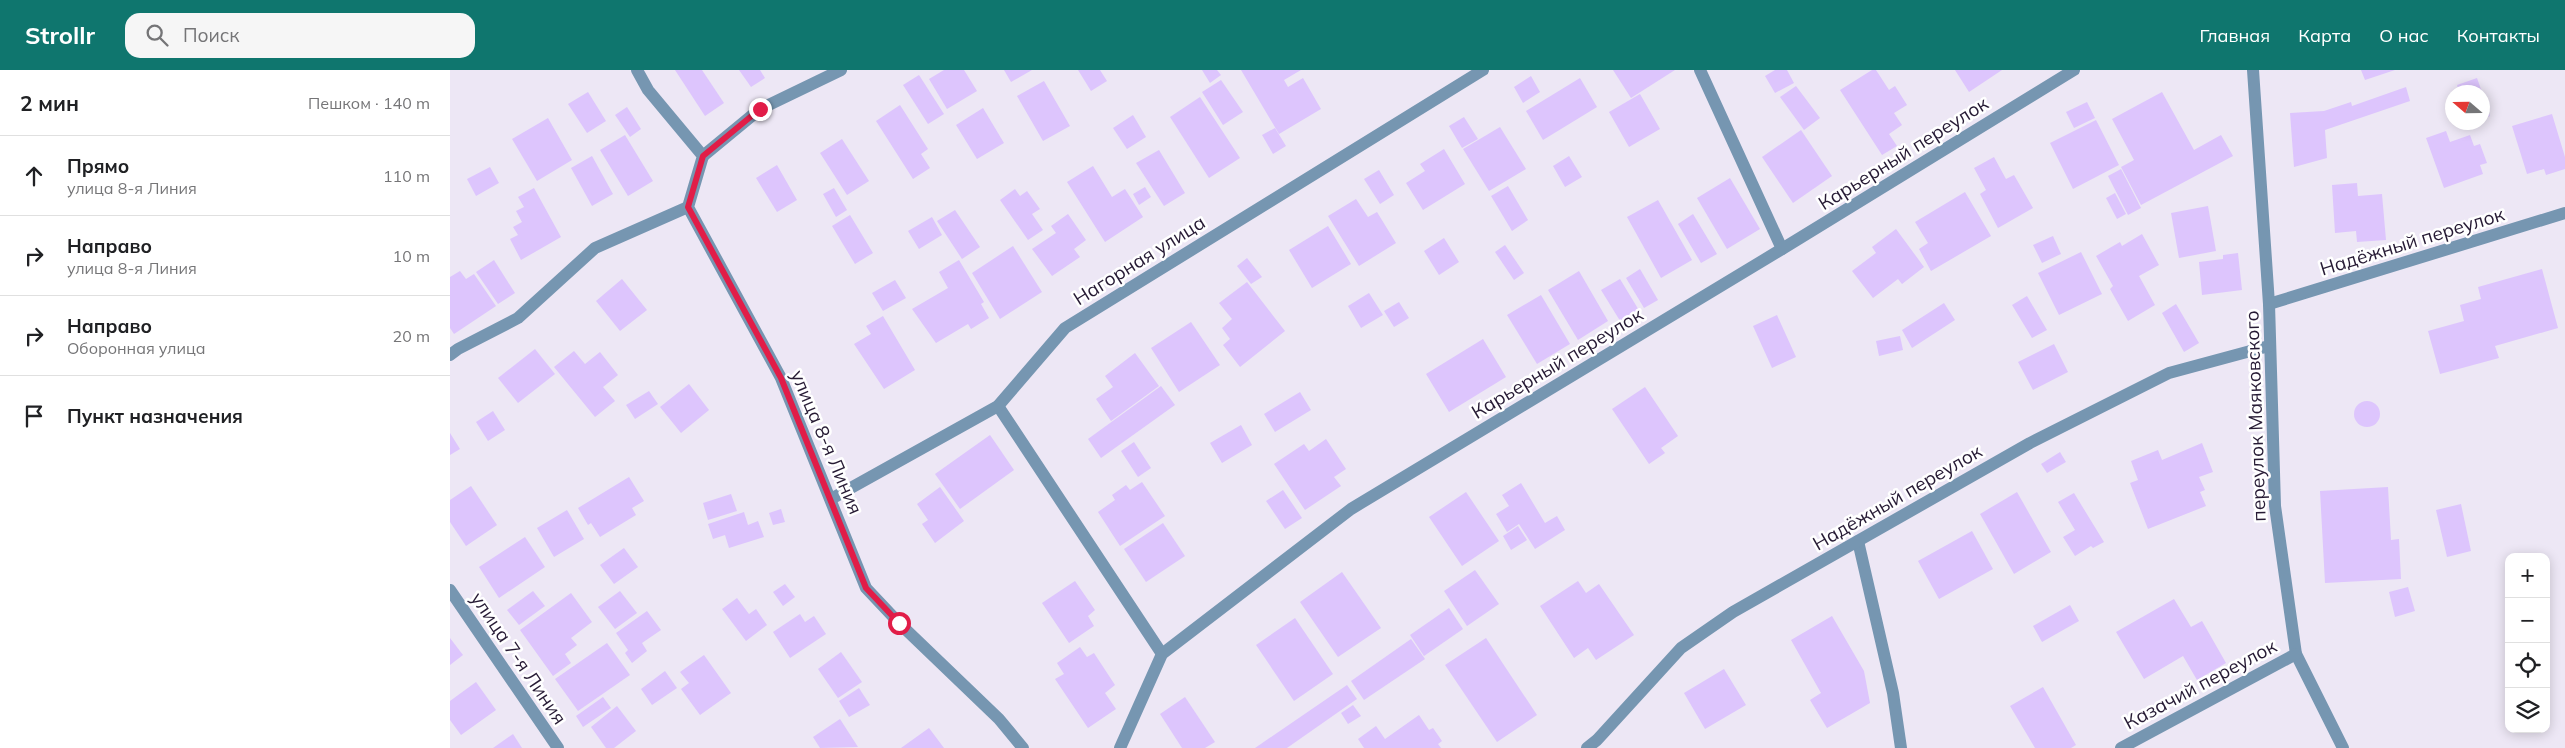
<!DOCTYPE html>
<html lang="ru">
<head>
<meta charset="utf-8">
<style>
  body { margin:0; font-family:Mulish,sans-serif; background:#f6f6f6; color:#202124 }
  .controls { position:absolute; right:15px; bottom:15px; display:grid; overflow:hidden; border-radius:10px; box-shadow:0 2px 12px #0003 }
  .controls button { width:45px; height:45px; display:grid; place-items:center; padding:0; border:0; border-bottom:1px solid #e0e0e0; background:#fff; color:#202124; font:25px sans-serif }
  .compass { position:absolute; left:1995px; top:15px; width:45px; height:45px; border-radius:50%; background:#fff; box-shadow:0 2px 12px #0003; rotate:290deg }
  .stop { position:absolute; width:15px; height:15px; margin:-11px; border:4px solid #e11d48; border-radius:50%; background:#fff }
  .stop.end { background:#e11d48; border-color:#fff; box-shadow:0 1px 5px #0008 }
  .list { margin:0; padding:0; list-style:none }
  h2 { display:flex; justify-content:space-between; align-items:center; height:65px; margin:0; padding:0 20px; font-size:21px }
  h2 small { font-size:16px; font-weight:400; color:#757577 }
  .list li { display:grid; grid-template-columns:32px 1fr auto; gap:15px; align-items:center; box-sizing:border-box; height:80px; padding:0 20px; border-top:1px solid #e0e0e0 }
  .list b { display:block; font-size:19px; white-space:nowrap }
  .list p { margin:0; font-size:16px; white-space:nowrap; color:#757577 }
  .list em { font-size:16px; font-style:normal; color:#757577 }
  .icon { flex:none; width:28px; height:28px; fill:none; stroke:currentColor; stroke-width:2; stroke-linecap:round; stroke-linejoin:round }
  .map { position:relative; flex:none; width:2115px; height:678px; overflow:hidden }
  header { display:flex; align-items:center; gap:30px; box-sizing:border-box; height:70px; padding:0 25px; background:#0f766e; color:#fff }
  header strong { font-size:24px }
  nav { display:flex; gap:28px; margin-inline-start:auto; font-size:18px }
  .search { width:350px; height:45px; background:#f6f6f6; display:flex; align-items:center; gap:12px; box-sizing:border-box; padding:0 18px; border-radius:15px; color:#757577; font-size:19px }
  main { display:flex }
  aside { flex:1; background:#fff }
  .map>svg:first-child { display:block }
  .building { fill:#ddc5fd }
  .lines { fill:none; stroke-linecap:round; stroke-linejoin:round }
  .minor { stroke:#7696b1; stroke-width:12 }
  .route { stroke:#e11d48; stroke-width:6 }
  .labels { text-anchor:middle; stroke-width:5; stroke-linejoin:round; paint-order:stroke }
  .street-label { font-size:19px; fill:#261a34; stroke:#fff }
</style>
</head>
<body>
<header>
<strong>Strollr</strong>
<div class="search"><svg class="icon" aria-label="search" viewBox="0 0 24 24"><circle cx="10" cy="10" r="6"/><path d="M15 15l6 6"/></svg>Поиск</div>
<nav><a>Главная</a><a>Карта</a><a>О нас</a><a>Контакты</a></nav>
</header>
<main>
<aside>
<h2>2 мин<small>Пешком · 140 m</small></h2>
<ul class="list">
<li><svg class="icon" aria-label="ahead" viewBox="0 0 24 24"><path d="M12 20V5M6 11l6-6 6 6"/></svg><div><b>Прямо</b><p>улица 8-я Линия</p></div><em>110 m</em></li>
<li><svg class="icon" aria-label="right" viewBox="0 0 24 24"><path d="M7 20v-9h11M14 6l5 5-5 5"/></svg><div><b>Направо</b><p>улица 8-я Линия</p></div><em>10 m</em></li>
<li><svg class="icon" aria-label="right" viewBox="0 0 24 24"><path d="M7 20v-9h11M14 6l5 5-5 5"/></svg><div><b>Направо</b><p>Оборонная улица</p></div><em>20 m</em></li>
<li><svg class="icon" aria-label="arrive" viewBox="0 0 24 24"><path d="M6 21V4h12l-3 4 3 4H6"/></svg><div><b>Пункт назначения</b></div></li>
</ul>
</aside>
<div class="map">
<svg width="2115" height="678" viewBox="0 0 2115 678">
  <rect width="100%" height="100%" fill="#ede7f5"/>
  <g class="building">
    <polygon points="225,0 252,0 274,33 255,46"/>
    <polygon points="289,0 310,0 315,8 301,17"/>
    <polygon points="494,0 514,0 527,21 497,39 479,9"/>
    <polygon points="554,0 582,0 561,12"/>
    <polygon points="628,0 650,0 657,11 641,21"/>
    <polygon points="752,0 767,0 771,5 760,13"/>
    <polygon points="791,0 851,0 834,10 838,17 853,8 871,39 829,64"/>
    <polygon points="1163,0 1225,0 1181,28"/>
    <polygon points="1325,0 1337,0 1344,13 1325,23 1315,6"/>
    <polygon points="1422,0 1426,0 1439,20 1445,16 1457,35 1444,43 1452,55 1439,64 1447,76 1432,85 1390,20"/>
    <polygon points="1505,0 1552,0 1519,22"/>
    <polygon points="1911,0 1945,0 1915,10"/>
    <polygon points="469,5 494,44 478,54 453,15"/>
    <polygon points="1081,6 1090,22 1073,33 1064,17"/>
    <polygon points="1130,8 1147,37 1093,70 1076,41"/>
    <polygon points="2027,8 2032,22 2009,22 2007,15"/>
    <polygon points="771,10 793,42 773,55 752,22"/>
    <polygon points="594,11 620,56 593,71 567,26"/>
    <polygon points="1346,16 1370,48 1354,60 1330,27"/>
    <polygon points="1956,17 1960,31 1875,60 1877,88 1844,97 1840,43 1874,41 1901,32 1902,36"/>
    <polygon points="138,22 156,51 137,63 118,34"/>
    <polygon points="1712,22 1744,80 1771,65 1783,86 1691,135 1671,97 1684,90 1662,49"/>
    <polygon points="1190,24 1210,59 1179,77 1159,42"/>
    <polygon points="2032,25 2040,46 2032,49"/>
    <polygon points="750,27 790,88 759,108 720,47"/>
    <polygon points="1637,32 1645,48 1624,58 1616,42"/>
    <polygon points="450,35 478,79 471,84 480,98 463,109 426,51"/>
    <polygon points="177,37 191,59 180,67 165,45"/>
    <polygon points="533,38 554,73 527,89 506,55"/>
    <polygon points="2102,44 2115,87 2115,99 2096,105 2094,99 2077,104 2062,56"/>
    <polygon points="683,45 696,67 677,79 663,58"/>
    <polygon points="1014,47 1028,69 1012,78 999,56"/>
    <polygon points="98,48 122,90 87,111 62,69"/>
    <polygon points="1646,50 1669,95 1623,119 1600,73"/>
    <polygon points="1050,57 1076,99 1039,121 1013,79"/>
    <polygon points="825,58 836,76 823,84 812,65"/>
    <polygon points="1351,60 1382,106 1343,133 1312,87"/>
    <polygon points="1996,61 2000,72 2020,65 2024,76 2030,74 2037,93 2030,95 2033,104 1994,118 1976,68"/>
    <polygon points="175,65 203,111 178,126 150,80"/>
    <polygon points="392,69 419,111 397,125 370,83"/>
    <polygon points="994,79 1015,114 973,140 956,113 975,101 970,94"/>
    <polygon points="709,80 735,123 714,136 686,93"/>
    <polygon points="142,86 163,124 142,136 121,98"/>
    <polygon points="1119,86 1132,107 1115,117 1103,96"/>
    <polygon points="1544,87 1556,109 1564,105 1583,138 1548,158 1530,124 1536,120 1524,98"/>
    <polygon points="327,95 347,130 327,142 306,108"/>
    <polygon points="643,96 662,127 675,119 693,147 655,172 617,112"/>
    <polygon points="40,97 49,113 26,126 17,109"/>
    <polygon points="1671,99 1691,138 1678,145 1658,106"/>
    <polygon points="929,100 944,125 930,134 914,109"/>
    <polygon points="1280,108 1310,159 1277,179 1247,128"/>
    <polygon points="1907,113 1908,126 1932,124 1936,170 1907,172 1906,161 1885,163 1882,115"/>
    <polygon points="1058,116 1078,150 1062,161 1041,126"/>
    <polygon points="695,117 701,127 689,135 683,124"/>
    <polygon points="84,118 111,167 71,190 60,169 68,165 63,157 72,152 66,141 74,137 68,127"/>
    <polygon points="384,118 397,140 386,147 373,124"/>
    <polygon points="565,119 570,126 577,121 590,139 582,144 593,160 578,170 550,130"/>
    <polygon points="1515,122 1541,166 1481,201 1469,179 1478,173 1465,152"/>
    <polygon points="1665,123 1676,144 1667,149 1656,128"/>
    <polygon points="906,129 918,147 927,142 946,173 909,196 878,146"/>
    <polygon points="1208,130 1242,190 1211,208 1177,147"/>
    <polygon points="1758,136 1766,181 1729,188 1721,143"/>
    <polygon points="505,140 530,177 512,189 487,151"/>
    <polygon points="618,144 636,170 624,179 630,187 602,206 582,179 606,163 601,156"/>
    <polygon points="1243,144 1267,184 1251,193 1228,154"/>
    <polygon points="400,145 423,183 405,194 382,156"/>
    <polygon points="482,147 492,165 469,179 458,161"/>
    <polygon points="878,156 901,194 862,218 839,180"/>
    <polygon points="1446,159 1474,197 1452,214 1448,209 1423,228 1402,201 1426,183 1422,177"/>
    <polygon points="1692,164 1709,195 1689,206 1705,235 1678,251 1660,219 1663,216 1646,186 1670,172 1672,176"/>
    <polygon points="1603,166 1611,184 1592,193 1583,175"/>
    <polygon points="994,168 1009,192 989,205 974,181"/>
    <polygon points="1055,175 1074,203 1064,210 1045,182"/>
    <polygon points="563,176 592,222 550,249 522,203"/>
    <polygon points="1631,182 1652,224 1609,245 1588,203"/>
    <polygon points="1788,183 1792,220 1752,225 1749,192 1773,189 1773,185"/>
    <polygon points="797,188 812,207 801,214 787,196"/>
    <polygon points="44,190 65,223 48,234 26,202"/>
    <polygon points="509,190 534,232 531,234 539,248 521,259 518,254 486,273 462,239 498,218 489,202"/>
    <polygon points="1190,199 1208,230 1194,238 1176,208"/>
    <polygon points="2092,199 2108,258 2045,276 2049,288 1990,304 1978,261 2014,251 2010,235 2031,229 2028,217"/>
    <polygon points="10,201 16,209 24,204 46,236 4,264 0,258 0,207"/>
    <polygon points="1129,201 1158,251 1128,270 1098,220"/>
    <polygon points="172,209 197,240 170,261 146,231"/>
    <polygon points="1170,209 1190,242 1172,254 1151,220"/>
    <polygon points="445,210 456,228 433,241 422,223"/>
    <polygon points="797,212 835,261 790,297 773,275 780,269 772,258 782,249 769,233"/>
    <polygon points="919,223 933,245 911,258 898,236"/>
    <polygon points="1091,225 1120,274 1087,294 1057,245"/>
    <polygon points="1577,226 1597,260 1582,268 1562,235"/>
    <polygon points="949,232 959,248 944,257 934,241"/>
    <polygon points="1494,233 1505,250 1462,278 1452,260"/>
    <polygon points="1726,234 1749,273 1734,282 1712,243"/>
    <polygon points="1327,245 1346,287 1322,298 1303,256"/>
    <polygon points="433,246 465,300 434,319 404,274 421,264 416,256"/>
    <polygon points="741,252 770,295 729,322 701,278"/>
    <polygon points="1450,266 1453,280 1429,286 1426,271"/>
    <polygon points="1033,269 1056,307 999,342 976,304"/>
    <polygon points="1604,274 1618,302 1583,320 1568,292"/>
    <polygon points="85,279 105,304 68,333 48,308"/>
    <polygon points="124,281 135,294 150,282 168,305 153,317 165,331 145,347 104,297"/>
    <polygon points="685,283 709,316 661,351 646,329 663,317 655,306"/>
    <polygon points="239,314 259,340 231,363 210,337"/>
    <polygon points="711,316 725,335 651,388 638,369"/>
    <polygon points="1195,317 1228,366 1211,378 1215,383 1199,394 1162,339"/>
    <polygon points="199,321 208,334 185,349 176,335"/>
    <polygon points="850,322 861,340 825,362 814,344"/>
    <circle cx="1917" cy="344" r="13"/>
    <polygon points="43,341 55,360 38,371 26,352"/>
    <polygon points="791,355 802,375 772,393 760,373"/>
    <polygon points="0,363 10,379 0,385"/>
    <polygon points="540,365 564,400 510,439 485,404"/>
    <polygon points="876,369 896,399 884,407 891,416 855,440 824,394 854,374 859,381"/>
    <polygon points="684,372 701,398 688,407 671,381"/>
    <polygon points="1752,373 1763,402 1749,407 1755,420 1750,422 1756,436 1698,459 1680,413 1688,410 1681,391 1708,380 1712,390"/>
    <polygon points="1610,382 1616,392 1597,403 1591,394"/>
    <polygon points="179,407 194,431 182,438 186,445 150,467 141,453 138,455 128,438"/>
    <polygon points="692,412 715,446 670,476 648,442 665,430 662,425 676,415 680,420"/>
    <polygon points="1071,413 1095,453 1107,446 1115,460 1085,479 1069,454 1057,462 1046,444 1059,436 1052,425"/>
    <polygon points="21,416 47,455 16,476 0,452 0,430"/>
    <polygon points="490,417 514,451 485,473 472,454 478,450 467,434"/>
    <polygon points="1938,417 1941,470 1949,469 1951,509 1875,513 1870,421"/>
    <polygon points="833,420 852,448 835,459 816,431"/>
    <polygon points="1016,422 1049,471 1012,496 979,447"/>
    <polygon points="1567,422 1601,482 1564,504 1530,444"/>
    <polygon points="1624,423 1654,472 1643,478 1641,476 1625,486 1613,467 1625,460 1608,432"/>
    <polygon points="281,424 287,441 258,450 253,433"/>
    <polygon points="2011,434 2021,481 1997,487 1986,440"/>
    <polygon points="331,439 335,452 323,455 319,443"/>
    <polygon points="117,440 134,469 104,487 87,458"/>
    <polygon points="294,442 298,455 308,451 314,467 279,478 275,465 263,469 258,454"/>
    <polygon points="713,453 735,486 696,512 674,479"/>
    <polygon points="1068,456 1077,470 1061,480 1053,466"/>
    <polygon points="1522,461 1543,499 1489,529 1468,491"/>
    <polygon points="75,467 95,497 49,528 29,497"/>
    <polygon points="174,478 188,497 164,514 150,495"/>
    <polygon points="1025,500 1049,534 1017,556 994,521"/>
    <polygon points="892,502 931,558 888,587 850,532"/>
    <polygon points="625,511 645,540 638,546 644,556 619,573 592,533"/>
    <polygon points="1128,511 1136,523 1149,514 1184,565 1146,590 1138,578 1124,588 1090,536"/>
    <polygon points="335,514 345,527 333,536 323,522"/>
    <polygon points="1958,517 1965,541 1945,547 1939,522"/>
    <polygon points="83,521 95,536 69,555 57,540"/>
    <polygon points="170,521 187,543 165,559 148,537"/>
    <polygon points="121,523 142,552 121,568 127,575 115,584 121,593 103,606 70,560"/>
    <polygon points="287,528 299,544 306,539 317,555 296,571 272,539"/>
    <polygon points="1724,529 1741,557 1752,551 1776,593 1747,610 1733,586 1694,609 1666,562"/>
    <polygon points="1620,535 1629,551 1592,572 1583,556"/>
    <polygon points="999,538 1013,559 974,586 960,565"/>
    <polygon points="197,541 211,560 192,573 197,581 182,593 175,583 178,580 166,563"/>
    <polygon points="350,544 355,552 364,546 376,564 340,588 323,562"/>
    <polygon points="1382,546 1414,601 1420,633 1377,658 1360,630 1371,623 1341,570"/>
    <polygon points="845,548 883,604 844,631 806,575"/>
    <polygon points="0,568 13,585 0,595"/>
    <polygon points="1036,568 1087,645 1047,672 995,595"/>
    <polygon points="961,569 975,589 914,630 901,611"/>
    <polygon points="157,573 180,605 128,641 105,609"/>
    <polygon points="630,577 637,587 644,583 665,615 655,623 666,639 638,658 605,609 614,604 607,593"/>
    <polygon points="391,582 412,612 388,628 368,599"/>
    <polygon points="254,585 281,623 250,645 231,619 239,613 230,602"/>
    <polygon points="1274,599 1296,635 1255,659 1234,623"/>
    <polygon points="215,601 227,618 202,635 191,619"/>
    <polygon points="26,612 46,640 11,665 0,650 0,631"/>
    <polygon points="897,615 907,629 837,678 805,678"/>
    <polygon points="1593,617 1626,675 1621,678 1585,678 1560,636"/>
    <polygon points="409,618 420,635 399,647 389,631"/>
    <polygon points="153,627 161,638 133,657 126,646"/>
    <polygon points="735,627 765,672 755,678 732,678 710,644"/>
    <polygon points="903,635 911,646 898,654 891,643"/>
    <polygon points="167,636 186,661 164,678 156,678 141,657"/>
    <polygon points="969,645 979,660 983,658 992,671 988,674 991,678 914,678 908,669 926,656 935,669"/>
    <polygon points="390,649 408,677 370,678 363,667"/>
    <polygon points="479,658 494,678 451,678"/>
    <polygon points="63,664 72,678 43,678"/>
  </g>
  <g class="lines">
    <g class="minor">
      <polyline points="187,0 198,20 253,86 238,137 331,308 416,518 449,553 549,649 573,678"/>
      <polyline points="1250,0 1332,179"/>
      <polyline points="1803,0 1819,234 1825,436 1846,584 1893,678"/>
      <polyline points="253,86 310,39 391,0"/>
      <polyline points="1819,234 2115,143"/>
      <polyline points="0,285 8,279 68,248 145,178 238,137"/>
      <polyline points="548,336 712,584"/>
      <polyline points="381,429 548,336 615,258 1033,0"/>
      <polyline points="1408,471 1443,623 1451,678"/>
      <polyline points="0,520 108,678"/>
      <polyline points="670,678 712,584 901,439 1332,179 1624,0"/>
      <polyline points="1137,678 1147,670 1231,578 1283,542 1580,373 1719,303 1819,276"/>
      <polyline points="1671,678 1846,584"/>
    </g>
  </g>
  <g class="lines">
    <polyline class="route" points="310,39 253,86 238,137 331,308 416,518 449,553"/>
  </g>
  <g class="labels">
    <g class="street-label">
      <text transform="translate(1453 83) rotate(-32)" y="7">Карьерный переулок</text>
      <text transform="translate(1962 171) rotate(-17)" y="7">Надёжный переулок</text>
      <text transform="translate(689 190) rotate(-32)" y="7">Нагорная улица</text>
      <text transform="translate(1107 293) rotate(-31)" y="7">Карьерный переулок</text>
      <text transform="translate(1805 346) rotate(-92)" y="7">переулок Маяковского</text>
      <text transform="translate(377 372) rotate(67)" y="7">улица 8-я Линия</text>
      <text transform="translate(1447 427) rotate(-30)" y="7">Надёжный переулок</text>
      <text transform="translate(69 588) rotate(56)" y="7">улица 7-я Линия</text>
      <text transform="translate(1750 614) rotate(-28)" y="7">Казачий переулок</text>
    </g>
  </g>
</svg>
<div class="controls">
<button>+</button>
<button>−</button>
<button><svg class="icon" aria-label="locate" viewBox="0 0 24 24"><circle cx="12" cy="12" r="6"/><path d="M12 2v4M12 18v4M2 12h4M18 12h4"/></svg></button>
<button><svg class="icon" aria-label="layers" viewBox="0 0 24 24"><path d="M12 4l9 5-9 5-9-5zM3 14l9 5 9-5"/></svg></button>
</div>
<svg class="compass" viewBox="-18 -18 36 36"><path d="M0-13l5 13h-10z" fill="#e53935"/><path d="M0 13l5-13h-10z" fill="#757577"/></svg>
<div class="stop" style="left:449px;top:553px"></div>
<div class="stop end" style="left:310px;top:39px"></div>
</div>
</main>
</body>
</html>
